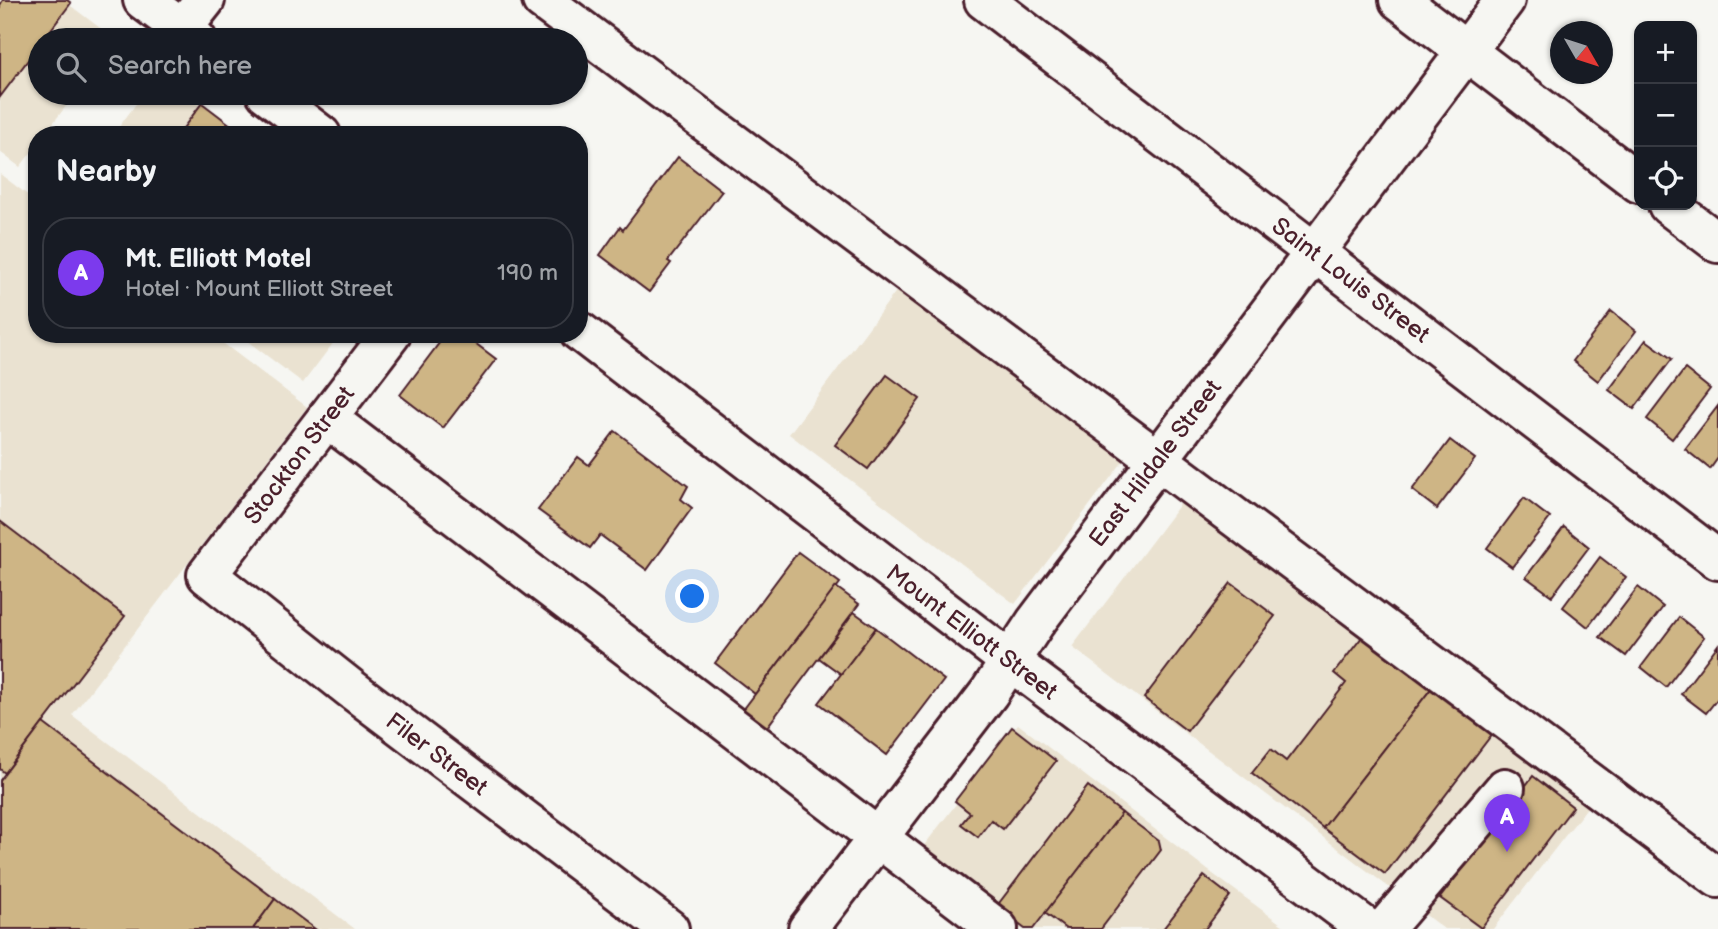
<!DOCTYPE html>
<html lang="en">
<head>
<meta charset="utf-8">
<style>
  body { margin:0; font-family:"Balsamiq Sans",sans-serif; background:#242831; color:#f1f3f6 }
  .controls { position:absolute; right:21px; top:21px; display:grid; overflow:hidden; border-radius:14px; box-shadow:0 2px 5px #0004 }
  .controls button { width:63px; height:63px; display:grid; place-items:center; padding:0; border:0; border-bottom:2px solid #363941; background:#171b24; color:#f1f3f6; font:35px sans-serif }
  .compass { position:absolute; left:1550px; top:21px; width:63px; height:63px; border-radius:50%; background:#171b24; box-shadow:0 2px 5px #0004; rotate:129deg }
  .you { position:absolute; left:693px; top:597px; width:24px; height:24px; margin:-18px; border:5px solid #fff; border-radius:50%; background:#1a73e8; box-shadow:0 0 0 10px #1a73e833 }
  .badge { display:grid; place-items:center; width:46px; height:46px; border-radius:50%; background:#7c3aed; color:#fff; font-size:23px; font-weight:700 }
  .pin { position:absolute; translate:-50% -58px; filter:drop-shadow(0 2px 4px #0008) }
  .pin::after { content:''; position:absolute; top:37px; width:24px; height:21px; background:inherit; clip-path:polygon(0 0,100% 0,50% 100%) }
  .list { margin:0; padding:0; list-style:none }
  h2 { display:flex; justify-content:space-between; align-items:center; height:91px; margin:0; padding:0 28px; font-size:30px }
  h2 small { font-size:23px; font-weight:400; color:#9ea1a6 }
  .list li { display:grid; grid-template-columns:46px 1fr auto; gap:21px; align-items:center; box-sizing:border-box; height:112px; margin:0 14px 14px; padding:0 14px; border:2px solid #363941; border-radius:28px }
  .list b { display:block; font-size:26px; white-space:nowrap }
  .list p { margin:0; font-size:23px; white-space:nowrap; color:#9ea1a6 }
  .list em { font-size:23px; font-style:normal; color:#9ea1a6 }
  .icon { flex:none; width:38px; height:38px; fill:none; stroke:currentColor; stroke-width:2; stroke-linecap:round; stroke-linejoin:round }
  .map { position:relative; flex:none; width:1718px; height:929px; overflow:hidden }
  .search { position:absolute; background:#171b24; box-shadow:0 2px 5px #0004; left:28px; top:28px; width:560px; height:77px; display:flex; align-items:center; gap:18px; box-sizing:border-box; padding:0 24px; border-radius:38px; color:#9ea1a6; font-size:26px }
  .panel { position:absolute; background:#171b24; box-shadow:0 2px 5px #0004; left:28px; top:126px; width:560px; height:217px; border-radius:28px }
  .map>svg:first-child { display:block }
  .built { fill:#eae2d1 }
  .building { fill:#ceb585; stroke:#4a1f2b; stroke-width:2 }
  .lines { fill:none; stroke-linecap:round; stroke-linejoin:round }
  .minor-casing { stroke:#4a1f2b; stroke-width:44 }
  .minor { stroke:#f6f6f2; stroke-width:38 }
  .labels { text-anchor:middle; stroke-width:5; stroke-linejoin:round; paint-order:stroke }
  .street-label { font-size:24px; fill:#4a1f2b; stroke:#f6f6f2 }
</style>
</head>
<body>
<div class="map">
<svg width="1718" height="929" viewBox="0 0 1718 929">
  <rect width="100%" height="100%" fill="#f6f6f2"/>
  <filter id="ink" filterUnits="userSpaceOnUse"><feTurbulence type="fractalNoise" baseFrequency=".0143" numOctaves="2"/><feDisplacementMap in="SourceGraphic" scale="14" xChannelSelector="R" yChannelSelector="G"/><feConvolveMatrix kernelMatrix="1 2 1 2 8 2 1 2 1" color-interpolation-filters="sRGB"/></filter>
  <g filter="url(#ink)">
    <g class="built">
      <polygon points="0,0 63,0 116,40 40,40 40,93 76,93 44,135 37,135 37,145 20,167 0,152"/>
      <polygon points="144,93 183,93 239,135 113,135"/>
      <polygon points="0,174 37,202 37,334 211,334 307,407 72,715 355,929 0,929"/>
      <polygon points="906,278 1133,448 1015,604 789,434"/>
      <polygon points="238,334 340,334 303,383"/>
      <polygon points="1190,491 1592,801 1493,929 1444,929 1072,647"/>
      <polygon points="1018,724 1213,874 1288,929 1020,929 919,852"/>
    </g>
    <g class="building">
      <polygon points="3,0 67,0 71,3 0,97 0,5"/>
      <polygon points="202,103 240,132 238,135 178,135"/>
      <polygon points="678,157 722,191 668,261 671,263 649,292 600,255 620,227 623,230"/>
      <polygon points="1611,311 1636,331 1598,381 1573,361"/>
      <polygon points="446,334 463,334 496,359 443,428 400,395"/>
      <polygon points="1646,340 1672,359 1634,409 1609,390"/>
      <polygon points="1685,369 1710,389 1672,439 1647,419"/>
      <polygon points="887,375 920,399 868,469 835,445"/>
      <polygon points="1718,406 1718,458 1710,469 1685,449"/>
      <polygon points="615,431 688,486 681,499 692,508 647,570 600,535 590,548 538,510 578,457 589,465"/>
      <polygon points="1450,440 1475,459 1437,509 1412,490"/>
      <polygon points="1524,498 1550,518 1512,567 1487,548"/>
      <polygon points="0,521 125,616 5,773 0,769"/>
      <polygon points="1564,527 1589,547 1552,596 1526,577"/>
      <polygon points="798,552 840,583 755,694 715,663"/>
      <polygon points="1600,557 1626,577 1588,627 1563,607"/>
      <polygon points="1231,583 1275,616 1187,731 1144,698"/>
      <polygon points="836,587 859,604 764,731 740,714"/>
      <polygon points="1638,587 1663,607 1626,656 1600,637"/>
      <polygon points="854,612 876,628 841,674 819,658"/>
      <polygon points="1679,617 1704,637 1666,687 1641,667"/>
      <polygon points="876,628 944,680 887,755 819,703"/>
      <polygon points="1366,632 1434,685 1323,828 1252,773 1271,749 1286,761 1346,683 1334,673"/>
      <polygon points="1718,645 1718,698 1706,713 1681,694"/>
      <polygon points="1434,685 1493,733 1385,874 1323,828"/>
      <polygon points="43,723 275,899 253,929 0,929 0,780"/>
      <polygon points="1012,727 1056,761 1003,829 991,820 978,837 961,824 970,813 955,801"/>
      <polygon points="1533,776 1573,807 1481,928 1440,898"/>
      <polygon points="1088,786 1122,813 1033,929 1025,929 996,907"/>
      <polygon points="1122,813 1159,841 1161,850 1101,929 1066,929 1045,913"/>
      <polygon points="1204,876 1230,896 1205,929 1163,929"/>
      <polygon points="275,899 315,929 253,929"/>
    </g>
    <g class="lines">
      <defs>
        <g id="minor">
          <polyline points="143,0 197,40"/>
          <polyline points="542,0 1718,878"/>
          <polyline points="984,0 1718,560"/>
          <polyline points="1399,0 1639,183"/>
          <polyline points="182,29 205,0"/>
          <polyline points="266,93 321,135"/>
          <polyline points="1668,205 1718,243"/>
          <polyline points="579,331 1010,661 1368,929"/>
          <polyline points="391,334 207,575 350,688 669,929"/>
          <polyline points="327,418 998,929"/>
          <polyline points="808,929 989,693 1035,623 1505,0"/>
          <polyline points="1384,929 1505,788"/>
        </g>
      </defs>
      <use href="#minor" class="minor-casing"/>
      <use href="#minor" class="minor"/>
    </g>
  </g>
  <g class="labels">
    <g class="street-label">
      <text transform="translate(1351 280) rotate(37)" y="8">Saint Louis Street</text>
      <text transform="translate(299 455) rotate(-53)" y="8">Stockton Street</text>
      <text transform="translate(1155 463) rotate(-53)" y="8">East Hildale Street</text>
      <text transform="translate(972 632) rotate(37)" y="8">Mount Elliott Street</text>
      <text transform="translate(437 754) rotate(37)" y="8">Filer Street</text>
    </g>
  </g>
</svg>
<div class="controls">
<button>+</button>
<button>−</button>
<button><svg class="icon" aria-label="locate" viewBox="0 0 24 24"><circle cx="12" cy="12" r="6"/><path d="M12 2v4M12 18v4M2 12h4M18 12h4"/></svg></button>
</div>
<svg class="compass" viewBox="-18 -18 36 36"><path d="M0-13l5 13h-10z" fill="#e53935"/><path d="M0 13l5-13h-10z" fill="#9ea1a6"/></svg>
<div class="you"></div>
<div class="pin badge" style="left:1507px;top:852px">A</div>
<div class="search"><svg class="icon" aria-label="search" viewBox="0 0 24 24"><circle cx="10" cy="10" r="6"/><path d="M15 15l6 6"/></svg>Search here</div>
<section class="panel">
<h2>Nearby<small></small></h2>
<ul class="list">
<li><span class="badge">A</span><div><b>Mt. Elliott Motel</b><p>Hotel · Mount Elliott Street</p></div><em>190 m</em></li>
</ul>
</section>
</div>
</body>
</html>
